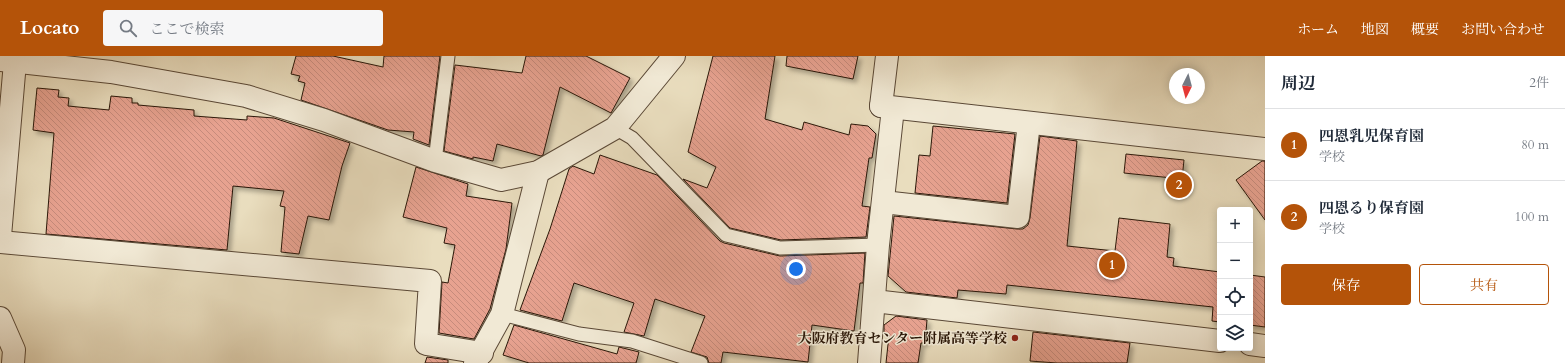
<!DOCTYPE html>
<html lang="ja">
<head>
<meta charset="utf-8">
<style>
  body { margin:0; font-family:Cardo,"Noto Serif JP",serif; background:#f6f6f7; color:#1f2937 }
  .controls { position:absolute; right:12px; bottom:12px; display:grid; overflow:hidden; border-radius:4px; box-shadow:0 2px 10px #0003 }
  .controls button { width:36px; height:36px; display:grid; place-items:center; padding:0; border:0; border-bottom:1px solid #e0e1e3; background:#fff; color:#1f2937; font:20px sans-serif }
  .compass { position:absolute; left:1169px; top:12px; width:36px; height:36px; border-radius:50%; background:#fff; box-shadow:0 2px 10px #0003; rotate:186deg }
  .you { position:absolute; left:796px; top:213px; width:14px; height:14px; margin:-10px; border:3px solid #fff; border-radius:50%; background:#1a73e8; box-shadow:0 0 0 6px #1a73e833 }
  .badge { display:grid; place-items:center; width:26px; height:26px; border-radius:50%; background:#b45309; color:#fff; font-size:13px; font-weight:700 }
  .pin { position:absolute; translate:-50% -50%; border:2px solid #fff; box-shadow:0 1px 4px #0006 }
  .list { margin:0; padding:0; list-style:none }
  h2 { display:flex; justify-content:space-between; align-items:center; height:52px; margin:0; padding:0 16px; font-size:17px }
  h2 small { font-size:13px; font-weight:400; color:#747a83 }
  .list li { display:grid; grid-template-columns:26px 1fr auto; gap:12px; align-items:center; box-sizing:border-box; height:72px; padding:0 16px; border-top:1px solid #e0e1e3 }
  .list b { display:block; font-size:15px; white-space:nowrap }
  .list p { margin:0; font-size:13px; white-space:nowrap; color:#747a83 }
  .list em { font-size:13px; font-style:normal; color:#747a83 }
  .actions { display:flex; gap:8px; padding:12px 16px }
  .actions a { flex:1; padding:9px 0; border:1px solid #b45309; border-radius:4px; text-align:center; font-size:14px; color:#b45309 }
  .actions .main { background:#b45309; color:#fff }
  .icon { flex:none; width:22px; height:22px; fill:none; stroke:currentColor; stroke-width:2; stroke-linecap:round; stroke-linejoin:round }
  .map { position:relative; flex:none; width:1265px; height:307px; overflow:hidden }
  header { display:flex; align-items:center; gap:24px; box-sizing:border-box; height:56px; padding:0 20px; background:#b45309; color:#fff }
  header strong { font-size:19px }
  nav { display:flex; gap:22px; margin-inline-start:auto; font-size:14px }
  .search { width:280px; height:36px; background:#f6f6f7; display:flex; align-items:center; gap:10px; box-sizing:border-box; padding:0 14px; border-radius:4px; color:#747a83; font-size:15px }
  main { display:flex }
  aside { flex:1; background:#fff }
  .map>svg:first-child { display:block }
  .building { fill:url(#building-back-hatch); stroke:#2a1708; filter:url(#shadow) }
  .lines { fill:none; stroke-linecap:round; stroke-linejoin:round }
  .service-casing { stroke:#5a4836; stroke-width:15 }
  .minor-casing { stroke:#5a4836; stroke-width:24 }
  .tertiary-casing { stroke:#5a4836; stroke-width:24 }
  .service { stroke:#f1e9d5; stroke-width:13 }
  .minor { stroke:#f1e9d5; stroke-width:22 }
  .tertiary { stroke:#f1e9d5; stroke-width:22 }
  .poi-dot { fill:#8f2418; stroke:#f1e9d5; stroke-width:1.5 }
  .labels { text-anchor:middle; stroke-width:3; stroke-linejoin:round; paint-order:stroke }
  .poi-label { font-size:14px; font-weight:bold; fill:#2a1708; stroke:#f1e9d5; text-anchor:end }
</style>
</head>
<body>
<header>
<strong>Locato</strong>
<div class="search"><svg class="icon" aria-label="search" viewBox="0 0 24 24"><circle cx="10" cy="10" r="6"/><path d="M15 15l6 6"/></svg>ここで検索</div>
<nav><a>ホーム</a><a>地図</a><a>概要</a><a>お問い合わせ</a></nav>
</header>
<main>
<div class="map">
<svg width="1265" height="307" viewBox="0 0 1265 307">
  <defs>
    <pattern id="building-back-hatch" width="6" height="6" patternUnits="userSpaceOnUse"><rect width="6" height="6" fill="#e7a290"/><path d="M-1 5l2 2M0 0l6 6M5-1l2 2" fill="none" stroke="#c68b7b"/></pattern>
    <filter id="shadow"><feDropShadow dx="3.5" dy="3.5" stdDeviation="2" flood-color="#0004"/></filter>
  </defs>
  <rect width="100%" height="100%" fill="#e9ddbe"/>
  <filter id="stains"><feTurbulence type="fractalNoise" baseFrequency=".005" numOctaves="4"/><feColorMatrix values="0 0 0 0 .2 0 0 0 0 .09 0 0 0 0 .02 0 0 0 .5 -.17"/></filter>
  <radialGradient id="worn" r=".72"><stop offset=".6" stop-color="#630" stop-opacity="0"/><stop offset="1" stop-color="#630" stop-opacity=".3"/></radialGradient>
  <g class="building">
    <polygon points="296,0 333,0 383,11 384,0 440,0 429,89 413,83 414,76 388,74 301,44 305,27 298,25 300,20 291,18"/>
    <polygon points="526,0 586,0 630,22 611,57 560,31 543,99 541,100 497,88 493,105 473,101 473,103 444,95 455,9 522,17"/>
    <polygon points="713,0 775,0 765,63 802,74 804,66 849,79 851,68 868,70 876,78 872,102 869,102 862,150 870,151 866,181 781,184 730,172 683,123 707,132 716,111 688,96"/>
    <polygon points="787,0 858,0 853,23 786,10"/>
    <polygon points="37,32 59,34 58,41 69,42 68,50 109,54 111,40 132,42 132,47 138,47 138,49 194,54 194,60 247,64 247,60 274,62 350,87 342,110 329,164 308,160 299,198 281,196 285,151 280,150 284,135 233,130 227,194 46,178 54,77 33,74"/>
    <polygon points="933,70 1015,78 1007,147 915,137 919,99 930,100"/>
    <polygon points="1040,80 1077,85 1067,190 1115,195 1119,162 1170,168 1167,201 1174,202 1173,210 1220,216 1220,266 1212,265 1213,251 1007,229 1006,238 958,234 957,242 906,236 888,220 894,160 1017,173 1023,173 1028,169 1030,162"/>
    <polygon points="1126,98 1184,104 1182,123 1124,117"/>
    <polygon points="600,99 657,119 720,185 724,187 780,200 865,197 863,227 860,227 854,275 812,269 808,306 723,296 721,307 709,307 707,301 691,296 705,260 655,243 644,280 624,276 634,247 574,227 562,265 520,254 550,173 569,113 573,110 594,118"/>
    <polygon points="1262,105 1265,105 1265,164 1236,124"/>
    <polygon points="416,111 468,128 466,140 512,147 506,193 490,253 474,283 439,277 442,226 448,227 455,189 444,187 447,172 403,161"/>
    <polygon points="1250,219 1265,221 1265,271 1250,269"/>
    <polygon points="896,260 927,264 925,287 921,287 918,307 886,307 889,279 884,278 884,269"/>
    <polygon points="514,269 617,298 619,291 639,296 636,307 529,307 503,299"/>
    <polygon points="1033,276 1130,287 1127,307 1057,307 1030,305"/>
    <polygon points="427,301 448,304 448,307 425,307"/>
  </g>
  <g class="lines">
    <defs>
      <g id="service">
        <polyline points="615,72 632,82 726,179 780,192 878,189"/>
        <polyline points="435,105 448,0"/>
        <polyline points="502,258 579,278 632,285 701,307"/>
      </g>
      <g id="minor">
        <polyline points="0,4 111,16 246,40 324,64 435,105 501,124 538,116 615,72 674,0"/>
        <polyline points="881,50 887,0"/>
        <polyline points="883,146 1018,161 1029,67"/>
        <polyline points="0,186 430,225 426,288 482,297"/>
        <polyline points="874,245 1220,285"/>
        <polyline points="1250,288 1265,290"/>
        <polyline points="475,307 502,258 538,116"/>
        <polyline points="869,307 878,189 893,52"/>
      </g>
      <g id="tertiary">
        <polyline points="881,50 1265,93"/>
        <polyline points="0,180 15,6"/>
        <polyline points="0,262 14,294 13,307"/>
      </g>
    </defs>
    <use href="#service" class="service-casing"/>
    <use href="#minor" class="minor-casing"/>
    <use href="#tertiary" class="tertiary-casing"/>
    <use href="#service" class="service"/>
    <use href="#minor" class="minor"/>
    <use href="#tertiary" class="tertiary"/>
  </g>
  <circle class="poi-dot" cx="1015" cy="282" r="4"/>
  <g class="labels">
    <g class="poi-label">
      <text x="1007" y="287">大阪府教育センター附属高等学校</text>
    </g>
  </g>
  <rect width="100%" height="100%" filter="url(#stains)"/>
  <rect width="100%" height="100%" fill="url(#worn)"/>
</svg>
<div class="controls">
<button>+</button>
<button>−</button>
<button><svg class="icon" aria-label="locate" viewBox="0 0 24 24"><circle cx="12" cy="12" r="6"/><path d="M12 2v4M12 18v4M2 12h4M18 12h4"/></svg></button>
<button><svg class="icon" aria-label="layers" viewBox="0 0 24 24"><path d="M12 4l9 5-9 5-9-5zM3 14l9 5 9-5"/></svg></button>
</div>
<svg class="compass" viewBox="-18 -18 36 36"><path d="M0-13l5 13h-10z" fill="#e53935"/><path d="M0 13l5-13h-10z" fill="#747a83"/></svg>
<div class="you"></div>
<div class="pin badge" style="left:1112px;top:209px">1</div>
<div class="pin badge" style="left:1179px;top:129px">2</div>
</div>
<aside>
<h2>周辺<small>2件</small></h2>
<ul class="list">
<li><span class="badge">1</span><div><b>四恩乳児保育園</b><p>学校</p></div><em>80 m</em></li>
<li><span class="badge">2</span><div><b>四恩るり保育園</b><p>学校</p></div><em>100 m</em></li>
</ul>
<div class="actions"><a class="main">保存</a><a>共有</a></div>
</aside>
</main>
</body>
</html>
